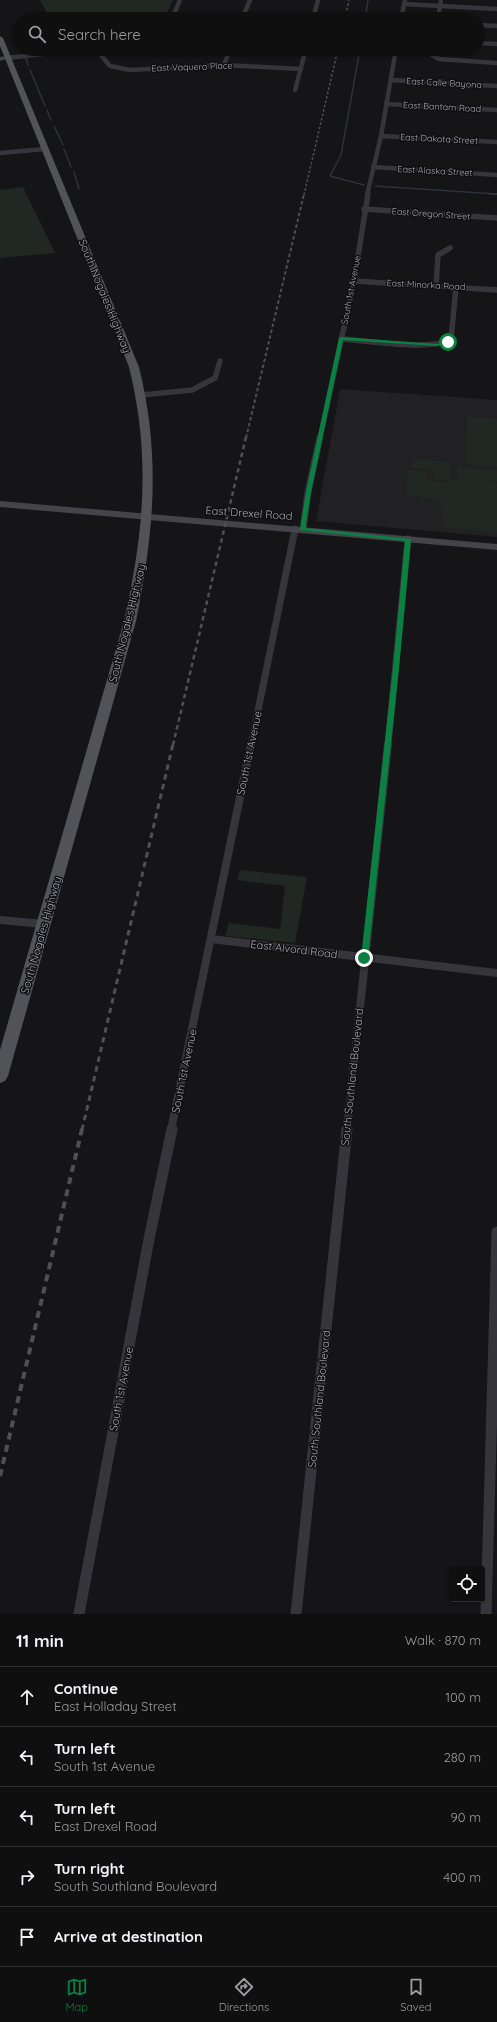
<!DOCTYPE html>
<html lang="en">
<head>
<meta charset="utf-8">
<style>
  body { margin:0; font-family:Quicksand,sans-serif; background:#1e1d1e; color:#f1f3f6 }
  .controls { position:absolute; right:12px; bottom:12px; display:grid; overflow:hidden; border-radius:4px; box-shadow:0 1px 3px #0004 }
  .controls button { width:36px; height:36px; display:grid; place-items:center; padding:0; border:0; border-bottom:1px solid #302f30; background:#100f10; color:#f1f3f6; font:20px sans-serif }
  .stop { position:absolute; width:12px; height:12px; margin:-9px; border:3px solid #0b8043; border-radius:50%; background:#fff }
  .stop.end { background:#0b8043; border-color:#fff; box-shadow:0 1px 4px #0008 }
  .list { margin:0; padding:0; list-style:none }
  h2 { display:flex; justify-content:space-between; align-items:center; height:52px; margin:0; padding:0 16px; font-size:17px }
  h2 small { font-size:13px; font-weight:400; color:#9c9c9f }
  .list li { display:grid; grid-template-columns:26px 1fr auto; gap:12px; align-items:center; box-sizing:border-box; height:60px; padding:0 16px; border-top:1px solid #302f30 }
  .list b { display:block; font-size:15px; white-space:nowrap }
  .list p { margin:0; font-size:13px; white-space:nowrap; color:#9c9c9f }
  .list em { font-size:13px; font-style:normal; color:#9c9c9f }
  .icon { flex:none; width:22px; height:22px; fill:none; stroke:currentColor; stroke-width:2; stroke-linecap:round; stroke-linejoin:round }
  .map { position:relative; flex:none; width:497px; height:1614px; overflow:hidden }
  .search { position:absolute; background:#100f10; box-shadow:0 1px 3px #0004; left:12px; right:12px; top:12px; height:44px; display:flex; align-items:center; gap:10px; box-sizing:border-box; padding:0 14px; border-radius:22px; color:#9c9c9f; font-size:15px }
  .sheet { height:352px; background:#100f10 }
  nav { display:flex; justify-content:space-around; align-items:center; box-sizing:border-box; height:56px; border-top:1px solid #302f30; background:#100f10; font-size:11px; color:#9c9c9f }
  nav a { display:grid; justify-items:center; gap:2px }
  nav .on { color:#0b8043 }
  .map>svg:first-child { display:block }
  .built { fill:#212023 }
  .green { fill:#212823 }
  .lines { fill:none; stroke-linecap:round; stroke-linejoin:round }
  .stream-far1 { stroke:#2d323b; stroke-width:1.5 }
  .stream { stroke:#2d323b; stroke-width:2 }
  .street-far4 { stroke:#36353b; stroke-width:4.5 }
  .street-far3 { stroke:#36353b; stroke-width:5.5 }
  .street-far2 { stroke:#36353b; stroke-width:7 }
  .street-far1 { stroke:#36353b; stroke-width:8 }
  .street { stroke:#36353b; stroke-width:11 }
  .secondary { fill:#44444a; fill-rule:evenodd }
  .primary { fill:#525259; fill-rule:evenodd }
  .rail-far4 { stroke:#4f4f55; stroke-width:1.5; stroke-dasharray:2.5 2; stroke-linecap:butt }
  .rail-far3 { stroke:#4f4f55; stroke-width:2; stroke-dasharray:3.5 2.5; stroke-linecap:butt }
  .rail-far2 { stroke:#4f4f55; stroke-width:2.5; stroke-dasharray:4.5 3.5; stroke-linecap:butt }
  .rail-far1 { stroke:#4f4f55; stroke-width:3; stroke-dasharray:5.5 4.5; stroke-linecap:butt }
  .rail { stroke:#4f4f55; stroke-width:4; stroke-dasharray:7 5.5; stroke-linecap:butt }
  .route { fill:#0b8043 }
  .labels { text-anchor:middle; stroke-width:3; stroke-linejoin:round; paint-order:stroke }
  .far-street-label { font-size:9px; fill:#a7a8b5; stroke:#100f11 }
  .street-label { font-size:11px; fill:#a7a8b5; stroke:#100f11 }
</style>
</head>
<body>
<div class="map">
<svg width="497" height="1614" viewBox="0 0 497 1614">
  <rect width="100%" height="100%" fill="#151416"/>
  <polygon class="built" points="340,389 497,400 497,537 316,521"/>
  <g class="green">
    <polygon points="40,0 173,0 164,19 50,19"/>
    <polygon points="23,187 55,253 0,258 0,190"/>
    <polygon points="467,416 497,419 497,467 465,464"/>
    <polygon points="413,459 451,462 450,480 434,479 434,469 412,468"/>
    <polygon points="458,467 497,471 497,482 481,481 497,483 497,532 444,527 439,501 406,494 408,470 427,471 428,481 451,482 453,478 457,479"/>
    <polygon points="240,870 307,877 295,943 225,936 229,923 280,929 285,886 237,880"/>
  </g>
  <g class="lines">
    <g class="stream-far1">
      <polyline points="365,19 368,0"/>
      <polyline points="360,49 341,155 330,176 364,185"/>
      <polyline points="26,58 28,65"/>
      <polyline points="30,70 45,106"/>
      <polyline points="47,110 51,120"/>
      <polyline points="54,126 63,145"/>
      <polyline points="64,149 71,167"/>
      <polyline points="74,172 79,189"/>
      <polyline points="375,186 497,194"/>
    </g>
    <polyline class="stream" points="490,194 497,194"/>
    <g class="street-far4">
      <polyline points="404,4 497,9"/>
      <polyline points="172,19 180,0"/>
      <polyline points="242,19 250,0"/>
      <polyline points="313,19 318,0"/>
      <polyline points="401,19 405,0"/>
      <polyline points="438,19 441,0"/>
      <polyline points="478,25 497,26"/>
      <polyline points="478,43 497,44"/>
      <polyline points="96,49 110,66 130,70 224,65 301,69"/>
      <polyline points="433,49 432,55 439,59 497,63"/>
      <polyline points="7,58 89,49"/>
      <polyline points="224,65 230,49"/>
      <polyline points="391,80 497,86"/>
      <polyline points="295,90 306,49"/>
      <polyline points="386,104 497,110"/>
      <polyline points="381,136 497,142"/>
      <polyline points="0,153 45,149"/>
      <polyline points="373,167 497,175"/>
      <polyline points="367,195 381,136 396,49"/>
    </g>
    <g class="street-far3">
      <polyline points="364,209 497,218"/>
      <polyline points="354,281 497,290"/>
      <polyline points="436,286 438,255 450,248"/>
      <path d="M341,339c30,2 83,12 110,1l5,-53"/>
      <polyline points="142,395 192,390 215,378 220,361"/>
      <polyline points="320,438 354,281 368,194"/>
    </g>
    <g class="street-far2">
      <polyline points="303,530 308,492 320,437"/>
      <polyline points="251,745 295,529"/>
      <polyline points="388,745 408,539"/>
    </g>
    <g class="street-far1">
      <polyline points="0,920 44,924"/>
      <polyline points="211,939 497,973"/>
      <polyline points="171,1130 251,744"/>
      <polyline points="347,1130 388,744"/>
    </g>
    <g class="street">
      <polyline points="79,1614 149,1239 172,1129"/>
      <polyline points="296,1614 347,1129"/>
      <polyline points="486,1614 497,1232"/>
    </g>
    <g class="secondary">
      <polygon points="0,57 7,56 10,58 0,61"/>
      <polygon points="0,501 497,544 497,550 0,507"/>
    </g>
    <path class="primary" d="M0,36l3,2 136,329c22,89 15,165 -3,254l-128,455 -3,5 -5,2v-33l124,-429c20,-89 27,-165 5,-254l-129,-321z"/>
    <g class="rail-far4">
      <polyline points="345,19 349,0"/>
      <polyline points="304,195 338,49"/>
    </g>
    <polyline class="rail-far3" points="246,438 304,194"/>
    <polyline class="rail-far2" points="173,745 246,437"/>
    <polyline class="rail-far1" points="82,1130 173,744"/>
    <polyline class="rail" points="0,1476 82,1129"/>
  </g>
  <polygon class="route" points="339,338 341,337 437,344 448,341 451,342 437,346 343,340 311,492 306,523 306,528 411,539 399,668 368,958 364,961 361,958 393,668 405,541 300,530 306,492"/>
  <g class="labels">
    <g class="far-street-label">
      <text transform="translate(192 67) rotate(-2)" y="3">East Vaquero Place</text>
      <text transform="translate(444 83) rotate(3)" y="3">East Calle Bayona</text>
      <text transform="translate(442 107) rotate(3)" y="3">East Bantam Road</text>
      <text transform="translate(439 139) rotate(3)" y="3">East Dakota Street</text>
      <text transform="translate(435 171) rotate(3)" y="3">East Alaska Street</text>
      <text transform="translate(431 214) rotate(4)" y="3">East Oregon Street</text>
      <text transform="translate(426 285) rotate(3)" y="3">East Minorka Road</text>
      <text transform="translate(351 290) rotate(-79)" y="3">South 1st Avenue</text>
    </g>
    <g class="street-label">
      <text transform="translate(105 296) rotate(68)" y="4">South Nogales Highway</text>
      <text transform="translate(249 513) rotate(4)" y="4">East Drexel Road</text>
      <text transform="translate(127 623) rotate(-76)" y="4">South Nogales Highway</text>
      <text transform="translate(249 753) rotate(-78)" y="4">South 1st Avenue</text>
      <text transform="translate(41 935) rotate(-74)" y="4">South Nogales Highway</text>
      <text transform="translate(294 949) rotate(7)" y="4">East Alvord Road</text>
      <text transform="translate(184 1071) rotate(-78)" y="4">South 1st Avenue</text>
      <text transform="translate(352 1077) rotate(-84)" y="4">South Southland Boulevard</text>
      <text transform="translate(121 1389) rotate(-79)" y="4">South 1st Avenue</text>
      <text transform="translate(319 1399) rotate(-84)" y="4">South Southland Boulevard</text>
    </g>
  </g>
</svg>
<div class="controls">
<button><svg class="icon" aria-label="locate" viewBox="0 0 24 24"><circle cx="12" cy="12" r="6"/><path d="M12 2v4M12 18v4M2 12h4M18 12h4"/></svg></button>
</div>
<div class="stop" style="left:448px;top:342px"></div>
<div class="stop end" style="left:364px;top:958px"></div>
<div class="search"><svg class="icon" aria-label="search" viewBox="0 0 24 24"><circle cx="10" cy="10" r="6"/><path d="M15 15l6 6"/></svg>Search here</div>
</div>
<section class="sheet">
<h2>11 min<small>Walk · 870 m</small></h2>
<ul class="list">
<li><svg class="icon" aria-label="ahead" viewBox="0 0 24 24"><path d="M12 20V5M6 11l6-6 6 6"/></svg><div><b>Continue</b><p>East Holladay Street</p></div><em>100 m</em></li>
<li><svg class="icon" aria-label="left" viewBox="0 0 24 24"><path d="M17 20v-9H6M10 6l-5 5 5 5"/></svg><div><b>Turn left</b><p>South 1st Avenue</p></div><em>280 m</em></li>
<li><svg class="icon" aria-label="left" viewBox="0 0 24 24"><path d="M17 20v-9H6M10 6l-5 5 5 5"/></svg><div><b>Turn left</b><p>East Drexel Road</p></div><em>90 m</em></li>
<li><svg class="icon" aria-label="right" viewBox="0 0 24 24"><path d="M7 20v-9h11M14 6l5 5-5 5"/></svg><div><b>Turn right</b><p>South Southland Boulevard</p></div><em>400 m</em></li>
<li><svg class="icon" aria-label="arrive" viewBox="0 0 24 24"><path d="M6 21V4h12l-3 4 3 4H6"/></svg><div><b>Arrive at destination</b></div></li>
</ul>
</section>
<nav>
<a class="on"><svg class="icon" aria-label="map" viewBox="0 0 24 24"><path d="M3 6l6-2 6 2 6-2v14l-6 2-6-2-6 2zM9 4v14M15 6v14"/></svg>Map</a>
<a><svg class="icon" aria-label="directions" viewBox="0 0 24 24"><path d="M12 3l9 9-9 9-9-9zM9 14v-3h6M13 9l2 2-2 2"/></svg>Directions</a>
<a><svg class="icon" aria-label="saved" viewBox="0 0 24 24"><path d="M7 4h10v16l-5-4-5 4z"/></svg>Saved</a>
</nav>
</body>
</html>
